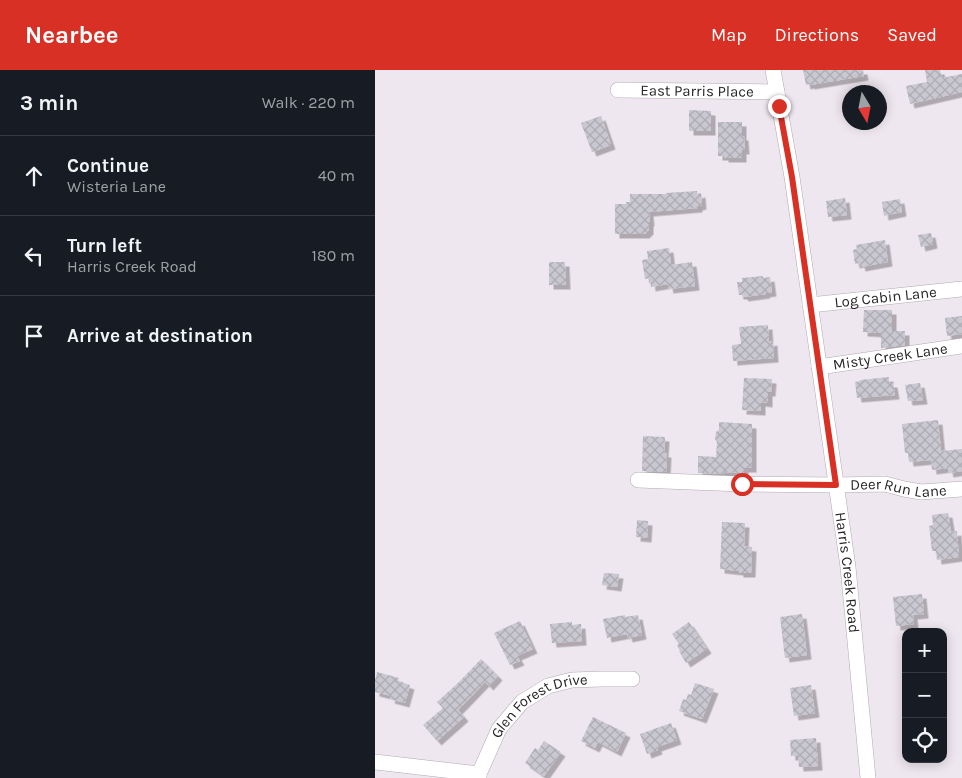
<!DOCTYPE html>
<html lang="en">
<head>
<meta charset="utf-8">
<style>
  body { margin:0; font-family:Karla,sans-serif; background:#242831; color:#f1f3f6 }
  .controls { position:absolute; right:15px; bottom:15px; display:grid; overflow:hidden; border-radius:10px; box-shadow:0 2px 12px #0003 }
  .controls button { width:45px; height:45px; display:grid; place-items:center; padding:0; border:0; border-bottom:1px solid #363941; background:#171b24; color:#f1f3f6; font:25px sans-serif }
  .compass { position:absolute; left:467px; top:15px; width:45px; height:45px; border-radius:50%; background:#171b24; box-shadow:0 2px 12px #0003; rotate:170deg }
  .stop { position:absolute; width:15px; height:15px; margin:-11px; border:4px solid #d93025; border-radius:50%; background:#fff }
  .stop.end { background:#d93025; border-color:#fff; box-shadow:0 1px 5px #0008 }
  .list { margin:0; padding:0; list-style:none }
  h2 { display:flex; justify-content:space-between; align-items:center; height:65px; margin:0; padding:0 20px; font-size:21px }
  h2 small { font-size:16px; font-weight:400; color:#9ea1a6 }
  .list li { display:grid; grid-template-columns:32px 1fr auto; gap:15px; align-items:center; box-sizing:border-box; height:80px; padding:0 20px; border-top:1px solid #363941 }
  .list b { display:block; font-size:19px; white-space:nowrap }
  .list p { margin:0; font-size:16px; white-space:nowrap; color:#9ea1a6 }
  .list em { font-size:16px; font-style:normal; color:#9ea1a6 }
  .icon { flex:none; width:28px; height:28px; fill:none; stroke:currentColor; stroke-width:2; stroke-linecap:round; stroke-linejoin:round }
  .map { position:relative; flex:none; width:587px; height:708px; overflow:hidden }
  header { display:flex; align-items:center; gap:30px; box-sizing:border-box; height:70px; padding:0 25px; background:#d93025; color:#fff }
  header strong { font-size:24px }
  nav { display:flex; gap:28px; margin-inline-start:auto; font-size:18px }
  main { display:flex }
  aside { flex:1; background:#171b24 }
  .map>svg:first-child { display:block }
  .building { fill:url(#building-cross-hatch); filter:url(#shadow) }
  .lines { fill:none; stroke-linecap:round; stroke-linejoin:round }
  .minor-casing { stroke:#b1aab1; stroke-width:16 }
  .minor { stroke:#fff; stroke-width:15 }
  .route { stroke:#d93025; stroke-width:6 }
  .labels { text-anchor:middle; stroke-width:4; stroke-linejoin:round; paint-order:stroke }
  .street-label { font-size:15px; fill:#282528; stroke:#efe7ef }
</style>
</head>
<body>
<header>
<strong>Nearbee</strong>
<nav><a>Map</a><a>Directions</a><a>Saved</a></nav>
</header>
<main>
<aside>
<h2>3 min<small>Walk · 220 m</small></h2>
<ul class="list">
<li><svg class="icon" aria-label="ahead" viewBox="0 0 24 24"><path d="M12 20V5M6 11l6-6 6 6"/></svg><div><b>Continue</b><p>Wisteria Lane</p></div><em>40 m</em></li>
<li><svg class="icon" aria-label="left" viewBox="0 0 24 24"><path d="M17 20v-9H6M10 6l-5 5 5 5"/></svg><div><b>Turn left</b><p>Harris Creek Road</p></div><em>180 m</em></li>
<li><svg class="icon" aria-label="arrive" viewBox="0 0 24 24"><path d="M6 21V4h12l-3 4 3 4H6"/></svg><div><b>Arrive at destination</b></div></li>
</ul>
</aside>
<div class="map">
<svg width="587" height="708" viewBox="0 0 587 708">
  <defs>
    <pattern id="building-cross-hatch" width="8" height="8" patternUnits="userSpaceOnUse" patternTransform="scale(1.25)"><rect width="8" height="8" fill="#c9c7d0"/><path d="M0 0l8 8M0 8l8-8" fill="none" stroke="#adabb3"/></pattern>
    <filter id="shadow"><feDropShadow dx="4.5" dy="4.5" stdDeviation="0" flood-color="#0004"/></filter>
  </defs>
  <rect width="100%" height="100%" fill="#efe7ef"/>
  <g class="building">
    <polygon points="428,0 488,0 489,6 435,15 435,14 431,15"/>
    <polygon points="550,0 565,0 567,8 587,4 587,22 535,34 531,16 552,12"/>
    <polygon points="314,40 336,41 336,61 314,61"/>
    <polygon points="226,46 236,75 217,82 206,53"/>
    <polygon points="343,52 367,52 367,66 369,66 370,80 367,80 367,88 349,88 349,86 343,86"/>
    <polygon points="322,121 322,124 326,123 327,135 323,136 323,138 274,142 275,152 274,152 274,160 270,164 240,164 240,134 251,134 251,132 255,132 255,124 291,124 291,123"/>
    <polygon points="470,128 472,145 453,147 451,131"/>
    <polygon points="525,129 527,142 509,146 507,132"/>
    <polygon points="556,163 558,174 546,177 543,165"/>
    <polygon points="510,170 513,192 486,197 485,193 480,194 478,180 482,179 481,175"/>
    <polygon points="294,178 296,195 317,192 320,216 294,219 293,214 276,217 275,208 270,209 267,190 273,189 272,181"/>
    <polygon points="174,192 190,192 191,215 174,215"/>
    <polygon points="388,206 388,208 395,207 397,222 390,223 391,224 369,227 368,225 364,225 362,212 367,212 367,208"/>
    <polygon points="489,240 517,240 517,261 530,261 530,275 506,278 506,263 488,262"/>
    <polygon points="587,246 587,264 572,266 570,248"/>
    <polygon points="393,255 394,272 398,271 399,288 358,291 357,275 366,274 364,257"/>
    <polygon points="514,307 514,313 518,313 520,325 482,328 480,312 485,311 485,310"/>
    <polygon points="369,308 397,309 396,322 393,322 393,333 386,332 386,341 367,340"/>
    <polygon points="545,313 548,330 533,331 530,315"/>
    <polygon points="563,350 566,381 587,379 587,401 574,403 573,398 557,400 556,390 534,392 533,383 530,383 527,354"/>
    <polygon points="344,352 377,354 377,398 369,398 369,403 349,402 349,404 323,403 323,386 341,387 342,372 340,369 341,362 344,360"/>
    <polygon points="268,366 290,367 289,383 292,383 291,402 267,401"/>
    <polygon points="573,443 576,462 582,461 584,487 562,490 561,481 557,481 554,456 558,455 557,445"/>
    <polygon points="262,450 273,451 272,468 261,467"/>
    <polygon points="347,452 370,453 369,476 377,477 376,503 364,503 364,501 345,499"/>
    <polygon points="229,503 244,504 242,517 227,515"/>
    <polygon points="547,524 549,544 538,545 539,554 521,556 518,527"/>
    <polygon points="427,544 432,585 410,588 405,547"/>
    <polygon points="250,545 250,547 263,545 267,565 253,568 252,564 232,568 228,549"/>
    <polygon points="145,551 158,579 142,586 145,591 135,595 119,563"/>
    <polygon points="197,552 197,555 206,554 207,571 177,573 175,554"/>
    <polygon points="314,552 332,579 311,593 304,581 305,581 302,575 304,574 297,564"/>
    <polygon points="106,589 123,606 114,616 110,612 83,640 89,647 62,671 48,655 68,638 62,632 84,612"/>
    <polygon points="2,602 24,608 23,611 35,615 30,633 15,629 16,626 0,622 0,610"/>
    <polygon points="320,613 339,619 327,649 304,641 308,629 311,630 313,624 316,625"/>
    <polygon points="436,615 440,643 419,646 415,618"/>
    <polygon points="218,647 251,663 242,682 223,672 220,678 206,671"/>
    <polygon points="296,653 302,670 282,677 283,680 272,684 265,664"/>
    <polygon points="441,668 443,696 424,697 423,686 416,686 415,670"/>
    <polygon points="169,671 186,682 169,706 150,693 160,678 163,680"/>
  </g>
  <g class="lines">
    <defs>
      <g id="minor">
        <path id="s1" d="M398,0l19,107 56,390 20,211"/>
        <path id="s2" d="M243,20l159,2"/>
        <path id="s3" d="M435,235l152,-16"/>
        <path id="s4" d="M444,297l143,-21"/>
        <path id="s5" d="M263,410l104,4 94,1 49,-1 19,5 17,3 41,-3"/>
        <polyline points="0,692 104,704"/>
        <path id="s6" d="M104,708v-4l20,-45 23,-27 26,-16 24,-6 30,-1h30"/>
      </g>
    </defs>
    <use href="#minor" class="minor-casing"/>
    <use href="#minor" class="minor"/>
  </g>
  <g class="lines">
    <polyline class="route" points="367,414 461,415 417,107 404,36"/>
  </g>
  <g class="labels">
    <g class="street-label">
      <text dy="5" stroke="none"><textPath href="#s2" startOffset="79">East Parris Place</textPath></text>
      <text dy="5" stroke="none"><textPath href="#s3" startOffset="76">Log Cabin Lane</textPath></text>
      <text dy="5" stroke="none"><textPath href="#s4" startOffset="72">Misty Creek Lane</textPath></text>
      <text dy="5" stroke="none"><textPath href="#s5" startOffset="261">Deer Run Lane</textPath></text>
      <text dy="5" stroke="none"><textPath href="#s1" startOffset="508">Harris Creek Road</textPath></text>
      <text dy="5" stroke="none"><textPath href="#s6" startOffset="102">Glen Forest Drive</textPath></text>
    </g>
  </g>
</svg>
<div class="controls">
<button>+</button>
<button>−</button>
<button><svg class="icon" aria-label="locate" viewBox="0 0 24 24"><circle cx="12" cy="12" r="6"/><path d="M12 2v4M12 18v4M2 12h4M18 12h4"/></svg></button>
</div>
<svg class="compass" viewBox="-18 -18 36 36"><path d="M0-13l5 13h-10z" fill="#e53935"/><path d="M0 13l5-13h-10z" fill="#9ea1a6"/></svg>
<div class="stop" style="left:367px;top:414px"></div>
<div class="stop end" style="left:404px;top:36px"></div>
</div>
</main>
</body>
</html>
